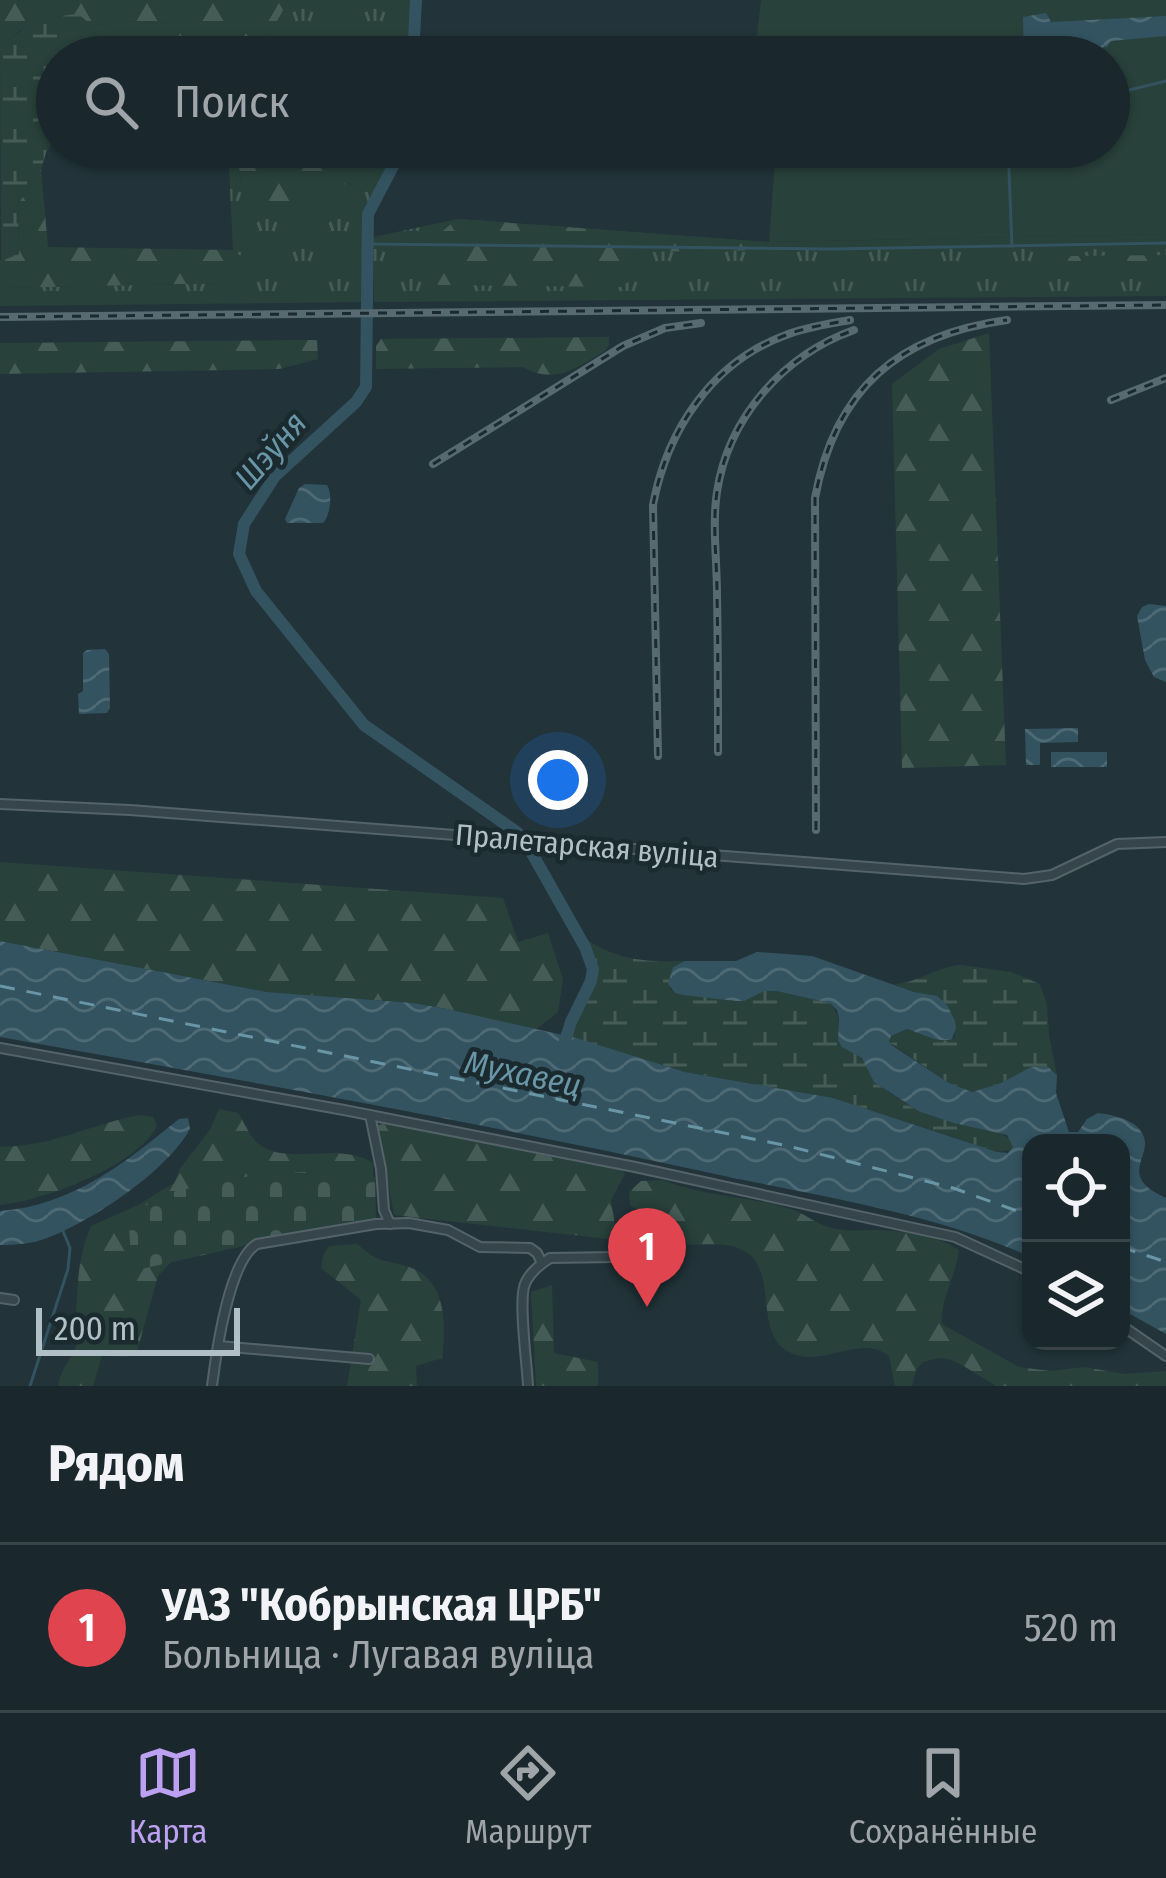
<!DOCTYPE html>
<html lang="ru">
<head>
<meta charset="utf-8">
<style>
  body { margin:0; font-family:"Fira Sans Condensed",sans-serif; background:#232f34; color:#f1f3f6 }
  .controls { position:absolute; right:36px; bottom:36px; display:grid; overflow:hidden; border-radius:24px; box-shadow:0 3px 9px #0004 }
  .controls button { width:108px; height:108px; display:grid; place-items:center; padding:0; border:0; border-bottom:3px solid #384448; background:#1a272c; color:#f1f3f6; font:60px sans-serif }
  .scale { position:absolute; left:36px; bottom:30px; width:204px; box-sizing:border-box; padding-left:12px; border:6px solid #b1c0c7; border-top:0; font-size:33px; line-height:42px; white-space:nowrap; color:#b1c0c7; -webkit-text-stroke:9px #1b2a2f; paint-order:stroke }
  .you { position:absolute; left:558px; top:780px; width:42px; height:42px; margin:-30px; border:9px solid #fff; border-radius:50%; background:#1a73e8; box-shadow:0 0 0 18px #1a73e833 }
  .badge { display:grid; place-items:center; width:78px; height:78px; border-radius:50%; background:#bca0f2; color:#fff; font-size:39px; font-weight:700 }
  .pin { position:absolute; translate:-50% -99px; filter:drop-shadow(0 3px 6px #0008) }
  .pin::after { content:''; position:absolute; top:63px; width:42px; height:36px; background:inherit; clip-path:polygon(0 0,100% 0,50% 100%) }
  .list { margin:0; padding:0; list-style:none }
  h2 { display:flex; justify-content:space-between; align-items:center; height:156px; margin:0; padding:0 48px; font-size:51px }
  h2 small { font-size:39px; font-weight:400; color:#9fa5a9 }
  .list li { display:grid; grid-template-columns:78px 1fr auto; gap:36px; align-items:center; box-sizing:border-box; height:168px; padding:0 48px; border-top:3px solid #384448 }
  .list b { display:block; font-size:45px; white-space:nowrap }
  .list p { margin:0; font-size:39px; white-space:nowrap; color:#9fa5a9 }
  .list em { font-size:39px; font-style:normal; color:#9fa5a9 }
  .icon { flex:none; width:66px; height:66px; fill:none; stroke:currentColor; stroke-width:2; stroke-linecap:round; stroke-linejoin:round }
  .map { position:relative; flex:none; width:1166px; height:1386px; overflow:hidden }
  .search { position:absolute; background:#1a272c; box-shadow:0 3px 9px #0004; left:36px; right:36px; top:36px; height:132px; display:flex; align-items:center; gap:30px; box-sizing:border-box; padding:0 42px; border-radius:66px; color:#9fa5a9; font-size:45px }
  .sheet { height:324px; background:#1a272c }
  nav { display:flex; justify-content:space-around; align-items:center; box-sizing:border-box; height:168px; border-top:3px solid #384448; background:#1a272c; font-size:33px; color:#9fa5a9 }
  nav a { display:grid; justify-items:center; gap:6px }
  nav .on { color:#bca0f2 }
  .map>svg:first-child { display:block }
  .grass { fill:url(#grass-tufts) }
  .forest { fill:url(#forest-firs) }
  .wetland { fill:url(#wetland-marsh) }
  .cemetery { fill:url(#cemetery-stones) }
  .green { fill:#28413a }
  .water { fill:url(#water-waves) }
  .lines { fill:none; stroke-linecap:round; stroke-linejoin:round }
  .stream { stroke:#335360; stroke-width:3 }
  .river { stroke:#335360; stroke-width:12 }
  .ferry { stroke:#6996a6; stroke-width:3; stroke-dasharray:15 12; stroke-linecap:butt }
  .minor-casing { stroke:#546368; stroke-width:12 }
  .minor { stroke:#36454b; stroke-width:8 }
  .rail-casing { stroke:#576a72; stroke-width:8 }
  .rail { stroke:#1b2a2f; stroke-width:3; stroke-dasharray:9; stroke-linecap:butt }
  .labels { text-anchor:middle; stroke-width:9; stroke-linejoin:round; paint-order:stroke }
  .street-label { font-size:30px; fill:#b1c0c7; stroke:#1b2a2f }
  .water-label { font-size:33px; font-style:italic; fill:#6996a6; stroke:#1b2a2f }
</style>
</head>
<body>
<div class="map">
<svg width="1166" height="1386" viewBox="0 0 1166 1386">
  <defs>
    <pattern id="grass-tufts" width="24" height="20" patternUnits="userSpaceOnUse" patternTransform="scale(3)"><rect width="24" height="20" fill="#28413a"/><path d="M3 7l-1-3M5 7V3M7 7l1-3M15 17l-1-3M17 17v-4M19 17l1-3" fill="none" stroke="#455b55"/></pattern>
    <pattern id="forest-firs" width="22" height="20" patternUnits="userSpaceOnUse" patternTransform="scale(3)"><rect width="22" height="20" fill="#28413a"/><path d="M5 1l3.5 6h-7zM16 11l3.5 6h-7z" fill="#455b55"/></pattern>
    <pattern id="wetland-marsh" width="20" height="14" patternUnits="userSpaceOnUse" patternTransform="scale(3)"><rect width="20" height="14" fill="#28413a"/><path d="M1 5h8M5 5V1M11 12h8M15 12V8" fill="none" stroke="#455b55"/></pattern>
    <pattern id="cemetery-stones" width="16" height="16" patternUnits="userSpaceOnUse" patternTransform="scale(3)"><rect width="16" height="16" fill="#28413a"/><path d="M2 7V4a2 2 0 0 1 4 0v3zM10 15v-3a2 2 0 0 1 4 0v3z" fill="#455b55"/></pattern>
    <pattern id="water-waves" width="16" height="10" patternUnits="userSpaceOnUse" patternTransform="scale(3)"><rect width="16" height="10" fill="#335360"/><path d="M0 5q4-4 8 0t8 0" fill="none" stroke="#4e6a75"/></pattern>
  </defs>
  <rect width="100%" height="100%" fill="#22343a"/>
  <g class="grass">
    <path d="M287,0h124l-4,57h-125l-12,-7c0,-27 9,-26 17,-50z"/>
    <polygon points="125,21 171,24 188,46 218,57 184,57 158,49 94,53 92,26"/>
    <polygon points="228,147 237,147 241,185 325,189 360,181 382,147 399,147 365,207 363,302 0,306 0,288 229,283 244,259 233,250"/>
    <polygon points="458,219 769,242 1166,234 1166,296 374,302 373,237"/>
  </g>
  <g class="forest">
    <path d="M0,0h287c-8,24 -17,23 -17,50l12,7h-64l-30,-11 -18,-22 -45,-3 -33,5 -14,-12 -58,16 -20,18z"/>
    <polygon points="237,147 382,147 360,181 325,189 305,211 255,208 241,185"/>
    <polygon points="41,169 48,247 233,250 244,259 246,273 229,283 0,288 0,260 19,254 18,204"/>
    <path d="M458,219l311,23 2,3 -4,5 -125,2 -7,3 -5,26 -10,6 -182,-2c-18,-32 -7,-47 20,-66z"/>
    <polygon points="1166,255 1166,274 1068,272 1068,259 1071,256"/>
    <polygon points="989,333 1006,765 902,768 892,384 939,349"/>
    <path d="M609,337v8l-4,6c-30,17 -48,34 -83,16l-146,2v-23l5,-7z"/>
    <polygon points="317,340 318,359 279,369 0,374 0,343"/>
    <polygon points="0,862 503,898 518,942 548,933 563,979 558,1012 535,1030 447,1009 413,1003 267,992 0,941"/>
    <path d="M219,1109l19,4c7,10 12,25 22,32 29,21 81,-4 113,18v56l-111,19 -91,24 -13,14 -22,79 -12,2 -22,-2 -9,31h-35c3,-19 15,-29 20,-45 2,-8 -2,-20 -2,-29 2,-31 2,-56 15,-86l47,-21 36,-22 7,-16 29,-37z"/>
    <path d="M139,1115l14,2 4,9c-20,40 -114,75 -157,79v-58c54,-1 89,-22 139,-32z"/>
    <polygon points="384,1124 621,1170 625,1174 611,1200 617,1238 609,1239 394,1215 378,1125"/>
    <path d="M662,1180c43,17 86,16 128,29 15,4 27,16 42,19 15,4 31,2 46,2 27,1 59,5 81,20 -3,26 -19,49 -17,74l77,43 31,4 34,-4 41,7 41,-3v15h-170l-34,-21 -13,-6 -11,-1 -15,4 -7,8 -4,16h-17l-6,-30c-29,-23 -65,12 -98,-3 -37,-16 -14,-73 -41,-98 -23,-21 -64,-2 -90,-17 -9,-5 -9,-14 -15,-22 -4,-4 -10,-8 -15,-11l-1,-13 12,-11z"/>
    <path d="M357,1244c25,21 24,14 52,23 38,13 37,57 33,91l-26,8 1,20h-70l14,-86 -40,-32 2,-12 6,-10z"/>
    <polygon points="552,1285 554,1353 598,1362 598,1386 536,1386 531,1292"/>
  </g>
  <g class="wetland">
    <path d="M78,14l14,12 2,27 -2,4h-35v77l-11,19 -5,16 -23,35 1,50 -18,7 -1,-213c30,-27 39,-30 78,-34z"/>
    <path d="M576,932c34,27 67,31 109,29l-12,6 -3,22 5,4 61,8 28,-10h12l54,12c10,11 9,22 8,36 8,9 13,12 22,18 9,6 8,17 15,24 7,8 37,27 48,32 25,11 74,10 90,30l-1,7 -15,2 -164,-54 -148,-26 -119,-36c7,-23 33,-52 25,-77 -4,-9 -10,-19 -15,-27z"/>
    <path d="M962,965l49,7 29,12 7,21 2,30 8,40 -4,-5 -21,-3 -31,16 -29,9 -25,-10 -58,-40 2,-6 16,-7 36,12 10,-2 2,-4c-15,-54 -20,-31 -61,-51 25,-1 43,-18 68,-19z"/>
  </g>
  <polygon class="cemetery" points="305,1172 375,1177 376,1222 279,1238 132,1271 128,1214 176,1191 254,1175"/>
  <polygon class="green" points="761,0 1166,0 1166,234 769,242 776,147 1109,147 1109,57 754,57"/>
  <g class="water">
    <polygon points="1046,13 1051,22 1166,16 1166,36 1111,41 1107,47 1024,57 1023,17"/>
    <path d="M305,484l22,1c6,9 3,31 -4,38h-36l-2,-4 14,-31z"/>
    <polygon points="1149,604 1166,606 1166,682 1154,677 1145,660 1137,616 1142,607"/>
    <polygon points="105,649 109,654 110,708 107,713 79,714 78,694 83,691 83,653 87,650"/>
    <polygon points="1078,728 1078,742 1040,743 1040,765 1026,765 1025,729"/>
    <rect x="1051" y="752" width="56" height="15"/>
    <path d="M0,941l267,51 146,11 34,6 129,29 109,34 148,26 164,54 11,1 5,-6 -6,-12 -53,-12 -34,-11 -46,-30 -12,-24 -20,-11 -4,-7 1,-21 -2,-9 -7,-7 -54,-12h-12l-20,10h-8l-53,-6 -8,-2 -7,-9 5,-17 12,-6h51l21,-9 55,4 102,36 23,4 10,9 8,16 1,7 -4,11c-14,5 -31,-6 -45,-10l-16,7 -2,6 4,4 54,36 25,10 29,-9 30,-16 16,-1 10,9 -1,18 13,39h9l9,-13 11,-6c17,2 45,8 47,29 1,13 -11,25 -3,39 5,8 16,13 24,17v136l-45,-25v-166h-90v114c-102,-46 -216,-61 -325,-85 -234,-51 -470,-93 -706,-135z"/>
    <path d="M188,1118l2,11c-23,42 -98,92 -143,109 -15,6 -31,7 -47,7v-34c72,-5 126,-49 179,-92z"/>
  </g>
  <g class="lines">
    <g class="stream">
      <polyline points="1005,57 1004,47 1023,46"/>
      <polyline points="1109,95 1166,81"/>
      <polyline points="1008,147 1012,246"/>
      <polyline points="367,244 831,249 1166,243"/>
      <polyline points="30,1386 68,1269 70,1248 63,1231"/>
    </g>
    <g class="river">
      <polyline points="413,57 416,0"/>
      <polyline points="403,147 368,214 366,387 356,402 275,476 244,524 239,554 256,591 364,725 518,833"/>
      <polyline points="529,848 585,947 593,969 591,981 571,1022 563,1047"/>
    </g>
    <g class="ferry">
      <polyline points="0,986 788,1146 953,1188 1031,1216"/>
      <polyline points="1121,1247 1166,1262"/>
    </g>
    <defs>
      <g id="minor">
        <polyline points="0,804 130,810 1024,879 1052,875 1117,844 1166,842"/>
        <polyline points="0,1048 344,1110 635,1167 955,1237 1031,1272"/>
        <polyline points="370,1115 381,1169 384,1210 390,1224"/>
        <polyline points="0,1298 14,1300"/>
        <polyline points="1121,1325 1166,1356"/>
        <polyline points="219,1346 369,1359"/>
        <path d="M212,1386c4,-32 17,-126 45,-142l119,-20 33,-1 39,7 32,17 50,1 7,5 5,10"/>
        <path d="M528,1386c-1,-22 -9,-80 -4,-99 3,-12 16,-23 26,-29l65,-1"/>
      </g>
    </defs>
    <use href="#minor" class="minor-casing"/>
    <use href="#minor" class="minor"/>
    <defs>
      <g id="rail">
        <polyline points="0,317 1166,305"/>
        <polyline points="1111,400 1166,378"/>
        <polyline points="433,464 623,346 665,328 701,323"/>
        <path d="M718,752c0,-53 0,-105 -1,-158 0,-33 -5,-70 0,-102 11,-75 67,-137 137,-162"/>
        <path d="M658,756l-5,-251c14,-75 59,-143 133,-170 20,-8 43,-11 64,-15"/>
        <path d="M816,830l-1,-332c20,-109 83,-163 192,-178"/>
      </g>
    </defs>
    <use href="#rail" class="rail-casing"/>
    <use href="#rail" class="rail"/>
  </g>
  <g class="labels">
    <g class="street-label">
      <text transform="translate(587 846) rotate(5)" y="10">Пралетарская вуліца</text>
    </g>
    <g class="water-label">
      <text transform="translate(270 450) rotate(-49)" y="12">Шэўня</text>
      <text transform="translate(523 1073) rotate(12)" y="12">Мухавец</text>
    </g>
  </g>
</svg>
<div class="controls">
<button><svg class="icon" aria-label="locate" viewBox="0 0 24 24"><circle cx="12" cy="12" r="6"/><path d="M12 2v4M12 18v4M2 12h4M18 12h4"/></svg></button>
<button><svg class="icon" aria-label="layers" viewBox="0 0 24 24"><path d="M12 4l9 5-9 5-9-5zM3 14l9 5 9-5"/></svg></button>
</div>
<div class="scale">200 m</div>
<div class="you"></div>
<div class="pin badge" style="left:647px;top:1307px;background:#e0444e">1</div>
<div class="search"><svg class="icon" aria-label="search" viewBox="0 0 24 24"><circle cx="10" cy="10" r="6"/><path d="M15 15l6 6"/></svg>Поиск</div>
</div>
<section class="sheet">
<h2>Рядом<small></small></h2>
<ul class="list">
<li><span class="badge" style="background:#e0444e">1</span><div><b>УАЗ &quot;Кобрынская ЦРБ&quot;</b><p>Больница · Лугавая вуліца</p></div><em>520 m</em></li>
</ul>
</section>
<nav>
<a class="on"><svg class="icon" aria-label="map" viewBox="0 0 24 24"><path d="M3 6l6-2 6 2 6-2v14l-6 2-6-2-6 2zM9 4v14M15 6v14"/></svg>Карта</a>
<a><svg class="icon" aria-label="directions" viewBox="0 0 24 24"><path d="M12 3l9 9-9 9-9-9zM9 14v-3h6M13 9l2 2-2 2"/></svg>Маршрут</a>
<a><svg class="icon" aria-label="saved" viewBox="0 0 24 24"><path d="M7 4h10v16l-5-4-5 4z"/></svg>Сохранённые</a>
</nav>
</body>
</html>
